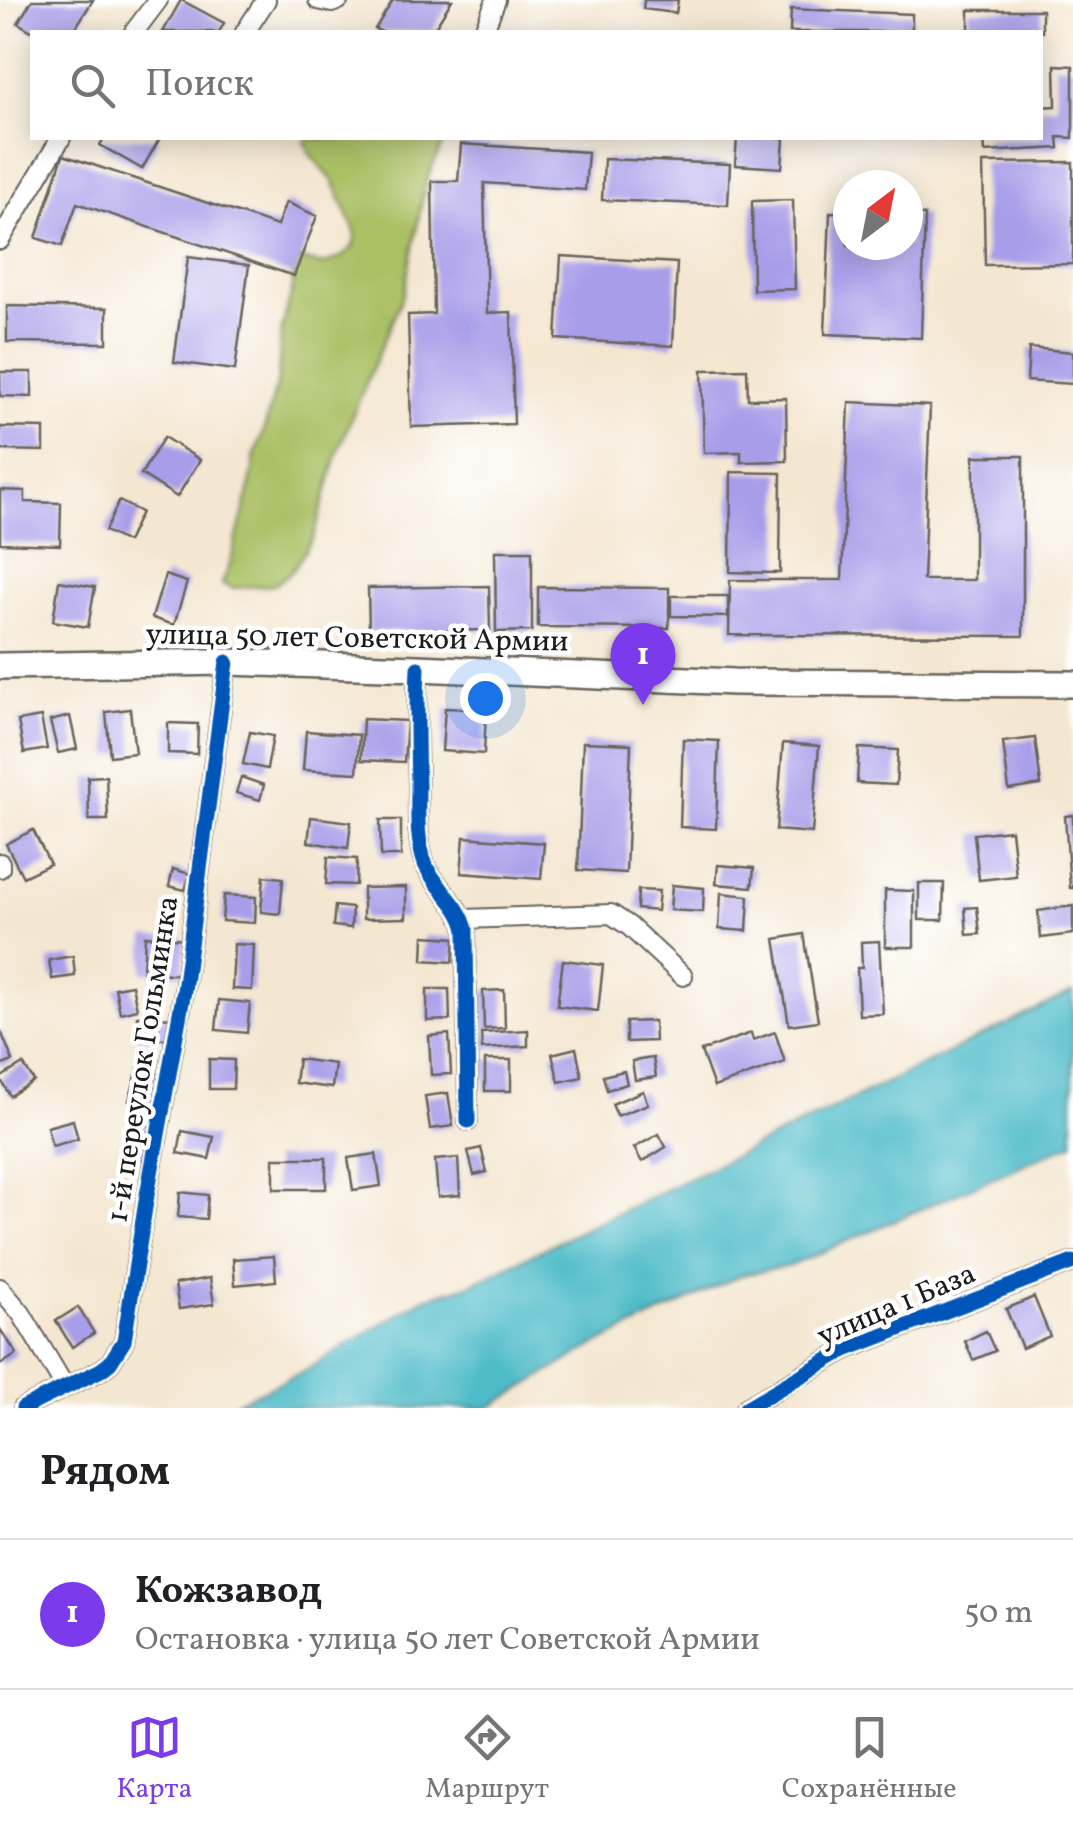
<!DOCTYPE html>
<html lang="ru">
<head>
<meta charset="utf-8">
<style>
  body { margin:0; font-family:Vollkorn,serif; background:#f2f2f2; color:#202124 }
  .compass { position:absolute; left:833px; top:170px; width:90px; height:90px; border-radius:50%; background:#fff; box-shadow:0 5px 25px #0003; rotate:32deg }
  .you { position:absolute; left:485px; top:698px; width:35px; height:35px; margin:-25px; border:8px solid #fff; border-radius:50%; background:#1a73e8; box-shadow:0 0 0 15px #1a73e833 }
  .badge { display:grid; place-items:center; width:65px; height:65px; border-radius:50%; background:#7c3aed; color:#fff; font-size:32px; font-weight:700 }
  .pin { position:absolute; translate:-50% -82px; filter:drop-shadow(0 2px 5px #0008) }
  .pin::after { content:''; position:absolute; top:52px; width:35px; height:30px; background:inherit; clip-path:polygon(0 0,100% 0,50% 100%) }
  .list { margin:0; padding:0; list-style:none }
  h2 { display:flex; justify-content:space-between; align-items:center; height:130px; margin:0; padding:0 40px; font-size:42px }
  h2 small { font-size:32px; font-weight:400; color:#757577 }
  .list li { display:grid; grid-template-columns:65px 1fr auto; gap:30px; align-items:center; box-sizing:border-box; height:150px; padding:0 40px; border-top:2px solid #e0e0e0 }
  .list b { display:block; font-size:38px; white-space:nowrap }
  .list p { margin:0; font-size:32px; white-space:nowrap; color:#757577 }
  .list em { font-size:32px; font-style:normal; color:#757577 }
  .icon { flex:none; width:55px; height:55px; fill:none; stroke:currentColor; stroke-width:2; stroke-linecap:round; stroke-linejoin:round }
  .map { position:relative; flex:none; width:1073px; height:1408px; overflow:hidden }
  .search { position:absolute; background:#fff; box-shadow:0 5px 25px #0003; left:30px; right:30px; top:30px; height:110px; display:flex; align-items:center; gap:25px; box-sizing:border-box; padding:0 35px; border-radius:0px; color:#757577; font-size:38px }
  .sheet { height:280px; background:#fff }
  nav { display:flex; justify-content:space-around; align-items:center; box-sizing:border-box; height:140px; border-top:2px solid #e0e0e0; background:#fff; font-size:28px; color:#757577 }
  nav a { display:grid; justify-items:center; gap:5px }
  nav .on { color:#7c3aed }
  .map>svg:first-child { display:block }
  .green { fill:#aac065; stroke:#636e40; stroke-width:2.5 }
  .water { fill:#4ebbc8; stroke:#356c72; stroke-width:2.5 }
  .building { fill:#a89de9 }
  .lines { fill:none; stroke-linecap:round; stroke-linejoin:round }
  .street-casing { stroke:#68635b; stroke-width:22 }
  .secondary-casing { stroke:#68635b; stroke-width:30 }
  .street { stroke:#fff; stroke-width:18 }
  .secondary { stroke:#fff; stroke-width:25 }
  .cycleway-casing { stroke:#fff; stroke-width:21 }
  .cycleway { stroke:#0057b8; stroke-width:15 }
  .labels { text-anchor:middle; stroke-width:9; stroke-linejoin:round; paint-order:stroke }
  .street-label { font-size:30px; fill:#1c1c1c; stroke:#fff }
</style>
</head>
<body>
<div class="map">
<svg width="1073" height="1408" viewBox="0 0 1073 1408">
  <rect width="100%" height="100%" fill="#fff"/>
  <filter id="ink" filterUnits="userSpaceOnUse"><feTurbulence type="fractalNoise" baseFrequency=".01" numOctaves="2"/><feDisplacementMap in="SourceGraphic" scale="20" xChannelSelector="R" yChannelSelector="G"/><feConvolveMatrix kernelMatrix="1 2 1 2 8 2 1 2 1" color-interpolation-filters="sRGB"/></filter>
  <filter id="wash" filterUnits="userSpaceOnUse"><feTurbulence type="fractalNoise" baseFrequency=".0048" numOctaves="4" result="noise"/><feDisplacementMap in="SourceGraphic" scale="40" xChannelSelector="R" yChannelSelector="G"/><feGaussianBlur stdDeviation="2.25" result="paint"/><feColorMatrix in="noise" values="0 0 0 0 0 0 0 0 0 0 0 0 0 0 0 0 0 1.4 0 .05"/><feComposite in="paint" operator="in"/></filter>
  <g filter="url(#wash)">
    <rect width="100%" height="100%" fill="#f4e7d1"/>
    <polygon class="green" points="309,138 445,138 426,181 404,293 340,445 313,538 293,570 275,585 232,588 222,584 230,564 250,487 255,453 263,433 278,379 281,332 293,287 293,267 301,259 323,265 343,256 353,247 356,234 333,181 310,154 305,142"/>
    <polygon class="water" points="1073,992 1073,1143 790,1266 741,1275 591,1347 489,1408 224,1408 301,1373 425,1298 469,1285"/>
    <g id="blocks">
      <g class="building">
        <polygon points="32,0 93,0 73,32 33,32 18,23"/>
        <polygon points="181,0 224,23 219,32 163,32"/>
        <polygon points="393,0 452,0 432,32 382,32 375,29"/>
        <polygon points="644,0 678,0 676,13 643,9"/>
        <polygon points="791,9 912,14 912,32 790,32"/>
        <rect x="969" y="10" width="73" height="22"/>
        <polygon points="1055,65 1073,66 1073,138 1058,137 1059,148 985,152 984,138 1040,138 1040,107 1056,106"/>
        <polygon points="104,138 160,138 142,169 100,145"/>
        <polygon points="737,138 784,138 782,168 735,165"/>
        <polygon points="461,144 588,152 585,190 484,183 487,313 511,312 514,424 411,427 408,315 434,314 432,181 458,181"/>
        <polygon points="63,155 277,226 286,202 317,216 294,276 77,203 62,246 36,238"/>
        <polygon points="604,159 730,164 728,205 602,200"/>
        <polygon points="1073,162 1073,264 985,265 983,163"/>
        <polygon points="793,200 795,289 753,290 752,201"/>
        <polygon points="830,212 848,213 848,245 908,245 908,215 925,215 921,338 825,334"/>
        <polygon points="561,256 677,263 673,346 556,339"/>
        <polygon points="188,257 249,265 235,370 174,362"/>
        <polygon points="7,306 107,308 107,343 7,342"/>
        <polygon points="1029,348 1073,352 1073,384 1027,381"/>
        <polygon points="747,369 748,399 786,398 787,461 741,462 741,452 704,453 702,370"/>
        <polygon points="0,372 32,372 32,397 0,396"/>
        <polygon points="849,402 930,406 923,580 974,580 974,456 1023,456 1023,636 729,635 730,580 842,580"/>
        <polygon points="0,427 44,428 44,451 0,450"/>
        <polygon points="164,437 200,460 177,497 141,474"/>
        <polygon points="731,472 781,473 780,573 730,572"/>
        <polygon points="0,490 25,491 25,502 61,503 60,545 0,543"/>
        <polygon points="119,501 141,512 127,542 105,531"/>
        <polygon points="495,551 532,551 532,631 496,632"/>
        <polygon points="165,575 187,582 174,625 152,618"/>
        <polygon points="59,581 95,587 88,627 53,621"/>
        <polygon points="489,586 490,630 369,632 368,588"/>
        <polygon points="538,587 669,588 669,628 538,627"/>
        <polygon points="671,596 728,596 728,617 671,616"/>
        <polygon points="445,708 486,710 484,754 442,751"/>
        <polygon points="130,709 135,753 110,756 106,712"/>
        <polygon points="70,716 77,749 58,753 50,721"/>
        <polygon points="41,717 47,749 24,753 18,721"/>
        <polygon points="363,719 407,721 404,762 361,760"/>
        <polygon points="168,723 198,724 197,754 168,753"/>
        <polygon points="306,731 359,735 357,773 303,770"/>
        <polygon points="250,732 273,736 267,769 243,764"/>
        <polygon points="1035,738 1041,785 1009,790 1003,742"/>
        <polygon points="683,739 719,741 716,829 680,827"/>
        <polygon points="583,742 631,744 626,873 578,870"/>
        <polygon points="783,743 819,746 812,833 776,830"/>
        <polygon points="859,748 898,750 896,785 857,783"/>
        <polygon points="106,776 108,820 89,820 88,777"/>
        <polygon points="241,777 264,785 260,800 236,793"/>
        <polygon points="1073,815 1073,888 1070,888 1065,816"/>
        <polygon points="311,817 351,822 348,848 308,842"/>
        <polygon points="380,820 401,820 401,856 381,856"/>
        <polygon points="33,830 50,864 23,877 6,844"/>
        <polygon points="1011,830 1016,876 979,880 974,834"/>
        <polygon points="464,837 544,843 541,879 461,873"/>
        <polygon points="328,857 357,859 356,885 326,884"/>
        <polygon points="718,865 754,868 752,887 716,884"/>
        <polygon points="173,869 190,874 185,890 169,886"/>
        <polygon points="264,876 283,878 280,914 261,912"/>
        <polygon points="919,883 944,883 943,920 919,920"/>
        <polygon points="672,885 704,888 703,912 670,910"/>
        <polygon points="406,887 406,918 363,919 363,888"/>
        <polygon points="638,890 659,891 657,911 637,909"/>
        <polygon points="885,890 914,891 914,947 885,947"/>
        <polygon points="721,893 749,896 747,931 719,929"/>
        <polygon points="224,895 256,897 255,923 222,921"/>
        <polygon points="335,906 352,908 351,928 333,926"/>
        <polygon points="1073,906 1073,934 1041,938 1038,911"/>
        <polygon points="977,907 980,934 967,935 965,908"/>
        <polygon points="804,934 818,1021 789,1025 775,939"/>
        <polygon points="145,936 185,939 183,975 143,972"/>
        <polygon points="424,936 455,938 453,962 423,960"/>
        <polygon points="879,941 883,1014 859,1015 857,968 862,968 861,942"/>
        <polygon points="234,944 254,945 252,990 232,989"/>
        <polygon points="73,956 75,976 52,979 49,960"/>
        <polygon points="563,960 603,965 598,1011 557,1006"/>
        <polygon points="132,985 137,1009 120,1013 115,988"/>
        <polygon points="427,989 449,989 450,1020 427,1021"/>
        <polygon points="504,990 505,1028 484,1029 483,991"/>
        <polygon points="219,1000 250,1003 247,1033 216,1030"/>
        <polygon points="137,1016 172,1018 171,1039 136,1038"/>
        <polygon points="654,1021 655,1041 626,1042 626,1022"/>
        <polygon points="0,1029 13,1061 0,1066"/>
        <polygon points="528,1030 528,1046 482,1049 481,1033"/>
        <polygon points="775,1032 785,1062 714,1087 701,1051 751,1033 753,1040"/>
        <polygon points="449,1034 451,1074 431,1075 429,1036"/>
        <polygon points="576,1048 582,1077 559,1082 552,1054"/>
        <polygon points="653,1058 656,1077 635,1080 632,1061"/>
        <polygon points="209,1059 234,1060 233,1089 209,1089"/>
        <polygon points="298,1059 335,1064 332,1088 295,1083"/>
        <rect x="485" y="1060" width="26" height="31"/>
        <polygon points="23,1064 34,1081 10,1096 0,1078"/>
        <polygon points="138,1068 165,1076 156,1109 129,1101"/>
        <polygon points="624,1071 627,1084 607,1090 603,1076"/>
        <polygon points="643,1091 648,1104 617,1116 612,1104"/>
        <polygon points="448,1093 453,1126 430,1129 425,1096"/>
        <polygon points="73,1120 78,1139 52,1146 47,1127"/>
        <polygon points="129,1121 151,1126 145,1160 122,1155"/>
        <polygon points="182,1131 214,1137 209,1159 178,1153"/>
        <polygon points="659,1134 666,1147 642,1162 634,1148"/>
        <polygon points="481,1148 487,1172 474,1175 468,1151"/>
        <polygon points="376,1154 381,1186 353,1190 348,1158"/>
        <rect x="274" y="1158" width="52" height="31"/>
        <polygon points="458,1158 460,1195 438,1197 435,1160"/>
        <polygon points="180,1192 208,1195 206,1219 178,1217"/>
        <polygon points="274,1256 276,1281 235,1285 233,1259"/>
        <polygon points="210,1278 214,1304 179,1309 175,1284"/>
        <polygon points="1034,1297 1050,1336 1022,1348 1006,1309"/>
        <polygon points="78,1307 94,1333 72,1347 56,1321"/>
        <polygon points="0,1329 17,1354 0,1365"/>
        <polygon points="986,1331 995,1351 973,1360 965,1341"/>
      </g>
    </g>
  </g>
  <g filter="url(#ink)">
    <use href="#blocks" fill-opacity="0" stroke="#68635b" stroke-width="2.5"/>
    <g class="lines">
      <defs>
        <g id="street">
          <polyline points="318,0 332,3 339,0"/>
          <polyline points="486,25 496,0"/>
          <polyline points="134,32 158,0"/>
          <polyline points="245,32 266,0"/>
          <polyline points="0,240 61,138"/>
          <path d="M418,668c-2,39 -1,78 0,118 0,26 -2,53 7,78 10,24 36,40 41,66l2,191"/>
          <polyline points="0,863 0,868"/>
          <polyline points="464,919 611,914 629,926 683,976"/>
          <polyline points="0,1288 21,1313 65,1387"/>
          <polyline points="23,1408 101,1370 110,1363 124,1341 147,1195 184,991 227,662"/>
          <polyline points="746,1408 845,1350 1073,1262"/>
        </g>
        <polyline id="secondary" points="0,666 227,662 418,668 734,682 1073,684"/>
      </defs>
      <use href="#street" class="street-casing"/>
      <use href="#secondary" class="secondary-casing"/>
      <use href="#street" class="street"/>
      <use href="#secondary" class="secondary"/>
      <defs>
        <g id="cycleway">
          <path d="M418,668c-2,39 -1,78 0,118 0,26 -2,53 7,78 10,24 36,40 41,66l2,191"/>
          <polyline points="23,1408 101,1370 110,1363 124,1341 147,1195 184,991 227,662"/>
          <polyline points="746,1408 845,1350 1073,1262"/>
        </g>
      </defs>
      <use href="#cycleway" class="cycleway-casing"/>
      <use href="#cycleway" class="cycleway"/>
    </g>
  </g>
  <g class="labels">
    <g class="street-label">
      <text transform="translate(357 637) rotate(1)" y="10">улица 50 лет Советской Армии</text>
      <text transform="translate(142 1059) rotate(-81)" y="10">1-й переулок Гольминка</text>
      <text transform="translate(896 1304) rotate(-23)" y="10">улица 1 База</text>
    </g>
  </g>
</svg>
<svg class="compass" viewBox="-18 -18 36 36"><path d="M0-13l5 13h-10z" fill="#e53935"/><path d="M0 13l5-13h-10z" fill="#757577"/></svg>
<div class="you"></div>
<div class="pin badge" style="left:643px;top:705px">1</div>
<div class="search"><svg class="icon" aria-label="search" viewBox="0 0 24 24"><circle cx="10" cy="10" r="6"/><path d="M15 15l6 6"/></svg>Поиск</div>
</div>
<section class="sheet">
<h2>Рядом<small></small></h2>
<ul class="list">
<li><span class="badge">1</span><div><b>Кожзавод</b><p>Остановка · улица 50 лет Советской Армии</p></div><em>50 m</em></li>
</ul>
</section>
<nav>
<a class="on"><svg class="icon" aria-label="map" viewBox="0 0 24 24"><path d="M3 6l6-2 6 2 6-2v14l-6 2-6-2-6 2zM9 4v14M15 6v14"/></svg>Карта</a>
<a><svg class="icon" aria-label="directions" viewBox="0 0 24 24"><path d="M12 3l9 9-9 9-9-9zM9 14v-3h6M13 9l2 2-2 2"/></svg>Маршрут</a>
<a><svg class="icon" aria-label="saved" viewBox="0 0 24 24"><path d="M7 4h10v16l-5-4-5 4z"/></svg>Сохранённые</a>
</nav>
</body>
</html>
